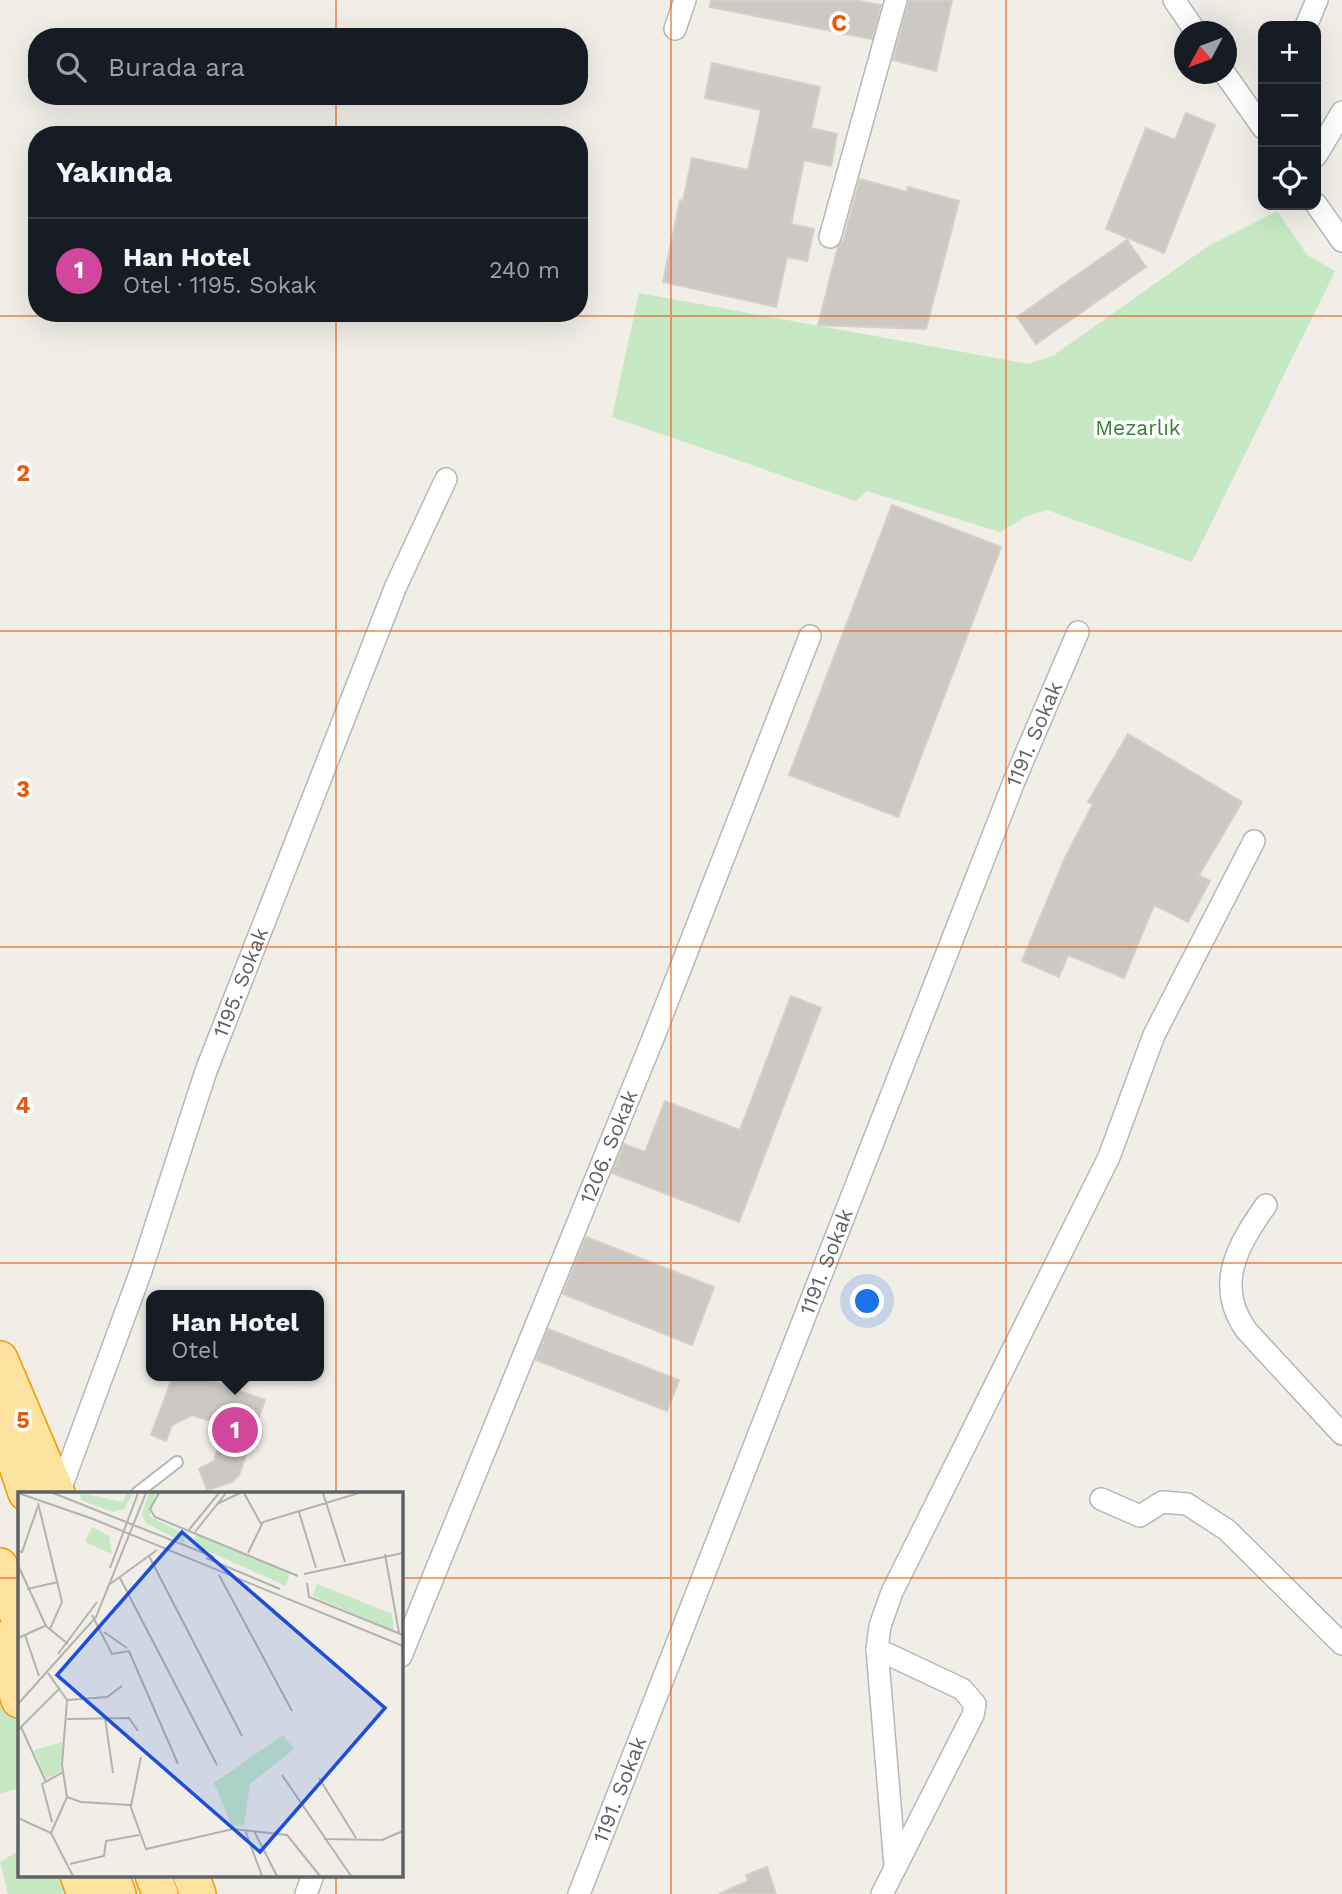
<!DOCTYPE html>
<html lang="tr">
<head>
<meta charset="utf-8">
<style>
  body { margin:0; font-family:"Work Sans",sans-serif; background:#20242c; color:#f1f3f6 }
  .controls { position:absolute; right:21px; top:21px; display:grid; overflow:hidden; border-radius:14px; box-shadow:0 7px 28px #0002 }
  .controls button { width:63px; height:63px; display:grid; place-items:center; padding:0; border:0; border-bottom:2px solid #363941; background:#171b24; color:#f1f3f6; font:35px sans-serif }
  .compass { position:absolute; left:1174px; top:21px; width:63px; height:63px; border-radius:50%; background:#171b24; box-shadow:0 7px 28px #0002; rotate:229deg }
  .you { position:absolute; left:868px; top:1302px; width:24px; height:24px; margin:-18px; border:5px solid #fff; border-radius:50%; background:#1a73e8; box-shadow:0 0 0 10px #1a73e833 }
  .badge { display:grid; place-items:center; width:46px; height:46px; border-radius:50%; background:#8c9099; color:#fff; font-size:23px; font-weight:700 }
  .pin { position:absolute; translate:-50% -50%; border:4px solid #fff; box-shadow:0 2px 7px #0006 }
  .popup { position:absolute; left:146px; top:1290px; width:178px; height:91px; box-sizing:border-box; display:grid; place-content:center; border-radius:14px; background:#171b24; filter:drop-shadow(0 2px 5px #0005); font-size:23px; white-space:nowrap; color:#9ea1a6 }
  .popup b { font-size:26px; color:#f1f3f6 }
  .popup::after { content:''; position:absolute; left:50%; top:100%; margin-left:-14px; border:14px solid transparent; border-top-color:#171b24 }
  .list { margin:0; padding:0; list-style:none }
  h2 { display:flex; justify-content:space-between; align-items:center; height:91px; margin:0; padding:0 28px; font-size:30px }
  h2 small { font-size:23px; font-weight:400; color:#9ea1a6 }
  .list li { display:grid; grid-template-columns:46px 1fr auto; gap:21px; align-items:center; box-sizing:border-box; height:105px; padding:0 28px; border-top:2px solid #363941 }
  .list b { display:block; font-size:26px; white-space:nowrap }
  .list p { margin:0; font-size:23px; white-space:nowrap; color:#9ea1a6 }
  .list em { font-size:23px; font-style:normal; color:#9ea1a6 }
  .icon { flex:none; width:38px; height:38px; fill:none; stroke:currentColor; stroke-width:2; stroke-linecap:round; stroke-linejoin:round }
  .map { position:relative; flex:none; width:1342px; height:1894px; overflow:hidden }
  .search { position:absolute; background:#171b24; box-shadow:0 7px 28px #0002; left:28px; top:28px; width:560px; height:77px; display:flex; align-items:center; gap:18px; box-sizing:border-box; padding:0 24px; border-radius:28px; color:#9ea1a6; font-size:26px }
  .panel { position:absolute; background:#171b24; box-shadow:0 7px 28px #0002; left:28px; top:126px; width:560px; height:196px; border-radius:28px }
  .map>svg:first-child { display:block }
  .green { fill:#c6e8c3 }
  .building { fill:#ccc9c4; stroke:#d5cfc5; stroke-width:2 }
  .lines { fill:none; stroke-linecap:round; stroke-linejoin:round }
  .service-casing { stroke:#b4b8bb; stroke-width:14 }
  .minor-casing { stroke:#b4b8bb; stroke-width:24 }
  .trunk-casing { stroke:#f79800; stroke-width:38 }
  .service { stroke:#fff; stroke-width:10 }
  .minor { stroke:#fff; stroke-width:21 }
  .trunk { stroke:#fee39e; stroke-width:35 }
  .grid { fill:none; stroke:#e8590c; stroke-width:2; stroke-opacity:0.55 }
  .labels { text-anchor:middle; stroke-width:7; stroke-linejoin:round; paint-order:stroke }
  .park-label { font-size:21px; fill:#358233; stroke:#fff }
  .street-label { font-size:21px; fill:#5e6367; stroke:#fff }
  .inset-road { fill:none; stroke:#b2b2b0; stroke-width:2 }
  .view { fill:#1d4ed8; fill-opacity:0.15; stroke:#1d4ed8; stroke-width:3.5 }
  .inset-edge { fill:none; stroke:#5e6367; stroke-width:3.5 }
  .grid-label { font-size:23px; text-anchor:middle; font-weight:bold; fill:#e8590c; stroke:#fff; stroke-width:7; stroke-linejoin:round; paint-order:stroke }
</style>
</head>
<body>
<div class="map">
<svg width="1342" height="1894" viewBox="0 0 1342 1894">
  <rect width="100%" height="100%" fill="#f0eee7"/>
  <g class="green">
    <polygon points="1277,211 1307,255 1335,271 1192,562 1047,510 1027,516 1000,532 867,491 856,501 612,417 639,293 1029,364 1054,355 1207,247"/>
    <polygon points="0,1666 5,1673 19,1724 19,1788 0,1794"/>
    <polygon points="19,1851 19,1875 66,1875 72,1894 8,1894 0,1862"/>
  </g>
  <g class="building">
    <polygon points="711,0 854,0 881,5 872,39 710,7"/>
    <polygon points="909,0 952,0 936,71 893,60"/>
    <polygon points="712,63 820,87 811,128 837,134 831,166 804,160 791,224 814,229 807,261 787,257 776,307 663,282 680,200 683,201 692,158 748,170 761,110 705,98"/>
    <polygon points="1186,113 1215,125 1164,253 1106,229 1146,128 1175,140"/>
    <polygon points="860,179 907,192 908,187 959,201 926,329 818,325 838,247 843,241"/>
    <polygon points="1127,240 1146,267 1036,344 1017,317"/>
    <polygon points="892,505 1001,547 898,817 789,775"/>
    <polygon points="1128,734 1242,802 1199,875 1210,881 1188,922 1154,905 1124,978 1068,955 1059,977 1022,961 1065,858 1093,804 1088,802"/>
    <polygon points="791,996 821,1008 739,1222 612,1173 624,1144 645,1152 665,1101 740,1130"/>
    <polygon points="586,1237 714,1287 692,1345 563,1294"/>
    <polygon points="548,1329 679,1380 667,1411 536,1360"/>
    <polygon points="173,1376 199,1376 265,1400 239,1475 232,1482 207,1490 199,1469 214,1461 220,1441 211,1421 192,1415 172,1425 166,1441 151,1435"/>
    <polygon points="767,1867 776,1894 719,1894 748,1881 746,1875"/>
  </g>
  <g class="lines">
    <defs>
      <polyline id="service" points="137,1493 177,1462"/>
      <g id="minor">
        <polyline points="1174,0 1196,32"/>
        <polyline points="1306,26 1317,0"/>
        <polyline points="675,29 685,0"/>
        <polyline points="1225,74 1263,128"/>
        <polyline points="1316,156 1342,112"/>
        <polyline points="1316,204 1342,241"/>
        <polyline points="830,237 896,0"/>
        <path d="M1266,1205c-28,40 -52,79 -20,125l96,104"/>
        <path id="s1" d="M59,1493l82,-222 65,-200 190,-485 50,-107"/>
        <polyline points="1101,1499 1140,1516 1162,1502 1187,1504 1227,1530 1342,1644"/>
        <polyline points="877,1649 895,1866"/>
        <path id="s2" d="M401,1656l253,-620 156,-400"/>
        <polyline points="306,1894 313,1875"/>
        <path id="s3" d="M579,1894l436,-1115 63,-147"/>
        <polyline points="882,1894 973,1715 975,1704 962,1689 877,1649 880,1626 892,1592 1109,1157 1154,1035 1254,841"/>
      </g>
      <g id="trunk">
        <polyline points="0,1359 57,1493"/>
        <polyline points="0,1416 26,1493"/>
        <polyline points="0,1566 19,1619"/>
        <polyline points="0,1640 19,1700"/>
        <polyline points="78,1875 85,1894"/>
        <polyline points="111,1875 118,1894"/>
        <polyline points="153,1875 160,1894"/>
        <polyline points="191,1875 198,1894"/>
      </g>
    </defs>
    <use href="#service" class="service-casing"/>
    <use href="#minor" class="minor-casing"/>
    <use href="#trunk" class="trunk-casing"/>
    <use href="#service" class="service"/>
    <use href="#minor" class="minor"/>
    <use href="#trunk" class="trunk"/>
  </g>
  <path class="grid" d="M336,0v37M671,0v1894M1006,0v1894M336,96v39M336,313v1180M0,316h1342M0,631h1342M0,947h1342M0,1263h1342M0,1578h19M401,1578h941M336,1875v19"/>
  <g class="labels">
    <g class="park-label">
      <text x="1138" y="435">Mezarlık</text>
    </g>
    <g class="street-label">
      <text dy="7" stroke="none"><textPath href="#s3" startOffset="1246">1191. Sokak</textPath></text>
      <text dy="7" stroke="none"><textPath href="#s1" startOffset="542">1195. Sokak</textPath></text>
      <text dy="7" stroke="none"><textPath href="#s2" startOffset="550">1206. Sokak</textPath></text>
      <text dy="7" stroke="none"><textPath href="#s3" startOffset="679">1191. Sokak</textPath></text>
      <text dy="7" stroke="none"><textPath href="#s3" startOffset="112">1191. Sokak</textPath></text>
    </g>
  </g>
  <g transform="translate(18 1492)">
    <rect width="385" height="385" fill="#f0eee7"/>
    <path d="M62,1l43,9 4,-9h6l-9,16 -12,3 -31,-12zM131,1h7l-7,23 37,19 -2,8 -38,-20 -4,-9zM74,35l17,9 3,18 -27,-12zM178,42l94,39 -4,13 -94,-42zM299,92l75,30 2,17 -81,-35zM265,243l11,14 -44,35 -6,41 -12,1 -18,-43zM45,250l-2,29 -15,8 -12,-29z" fill="#c6e8c3"/>
    <path class="inset-road" d="M0,1l75,26 310,127M35,1l161,64M141,1l-9,16 5,8 143,59M226,1l17,31M305,1l22,69M20,11l24,99 -12,27M199,12l23,-11M281,20l17,56M170,39l31,-38M177,40l31,-39M0,59l4,1 16,-46M230,61l15,-31 96,-29M367,62l14,79M131,64l93,180M188,66l74,31M0,73l28,61 22,18M92,76l28,-75M286,82l99,-21M201,83l73,136M102,86l97,187M289,91l2,14 94,38M92,92l47,-34M9,97l31,-7M74,123l20,39 17,-3 49,113M86,140l23,16M7,143l14,41M0,146l29,-13M40,162l39,-52M30,181l19,27 -5,65 5,32 14,5 49,3 16,44 87,-20 54,6 33,41M49,208l40,-3 15,-11M0,212l78,-87 50,-124M87,226l8,55M49,227l62,-1 9,13M3,235l25,55M0,238l42,-42M264,283l69,101M301,286l37,60M113,314l10,-49M0,326l33,15 22,43M34,330l-10,-38 21,-12M227,338l17,46M236,339l23,45M33,341l16,-36M306,347l58,1 21,-9M52,372l34,-8 2,-15 33,-6"/>
    <path class="view" d="M164,40l203,176 -125,144 -203,-177z"/>
    <rect width="385" height="385" class="inset-edge"/>
  </g>
  <g class="grid-label">
    <text x="839" y="31">C</text>
    <text x="23" y="481">2</text>
    <text x="23" y="797">3</text>
    <text x="23" y="1113">4</text>
    <text x="23" y="1428">5</text>
  </g>
</svg>
<div class="controls">
<button>+</button>
<button>−</button>
<button><svg class="icon" aria-label="locate" viewBox="0 0 24 24"><circle cx="12" cy="12" r="6"/><path d="M12 2v4M12 18v4M2 12h4M18 12h4"/></svg></button>
</div>
<svg class="compass" viewBox="-18 -18 36 36"><path d="M0-13l5 13h-10z" fill="#e53935"/><path d="M0 13l5-13h-10z" fill="#9ea1a6"/></svg>
<div class="you"></div>
<div class="pin badge" style="left:235px;top:1430px;background:#d1479c">1</div>
<div class="popup"><b>Han Hotel</b>Otel</div>
<div class="search"><svg class="icon" aria-label="search" viewBox="0 0 24 24"><circle cx="10" cy="10" r="6"/><path d="M15 15l6 6"/></svg>Burada ara</div>
<section class="panel">
<h2>Yakında<small></small></h2>
<ul class="list">
<li><span class="badge" style="background:#d1479c">1</span><div><b>Han Hotel</b><p>Otel · 1195. Sokak</p></div><em>240 m</em></li>
</ul>
</section>
</div>
</body>
</html>
